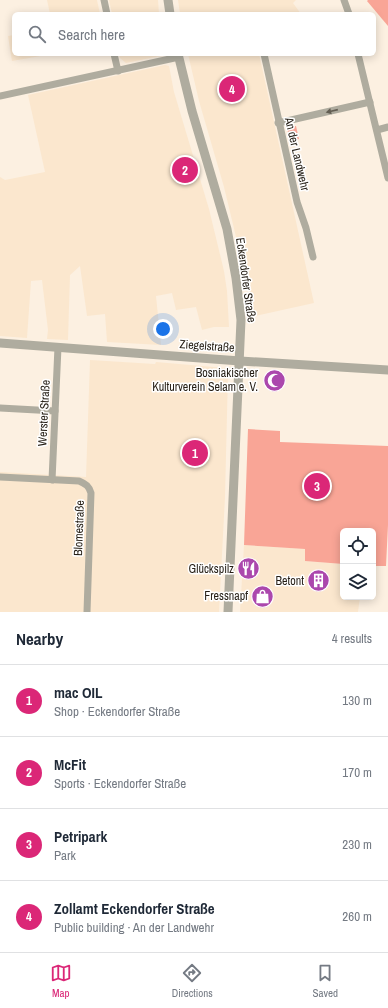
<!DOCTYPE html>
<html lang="en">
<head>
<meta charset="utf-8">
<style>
  body { margin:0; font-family:"Archivo Narrow",sans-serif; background:#f2f2f3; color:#1f2937 }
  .controls { position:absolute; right:12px; bottom:12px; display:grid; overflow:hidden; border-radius:6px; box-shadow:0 2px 10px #0003 }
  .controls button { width:36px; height:36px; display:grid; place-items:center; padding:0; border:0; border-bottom:1px solid #e0e1e3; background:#fff; color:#1f2937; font:20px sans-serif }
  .you { position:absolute; left:163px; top:329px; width:14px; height:14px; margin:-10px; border:3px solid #fff; border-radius:50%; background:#1a73e8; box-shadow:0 0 0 6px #1a73e833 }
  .badge { display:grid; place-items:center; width:26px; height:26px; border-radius:50%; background:#db2777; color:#fff; font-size:13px; font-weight:700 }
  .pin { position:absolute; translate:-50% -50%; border:2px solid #fff; box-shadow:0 1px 4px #0006 }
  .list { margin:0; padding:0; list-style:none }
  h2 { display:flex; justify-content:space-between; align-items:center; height:52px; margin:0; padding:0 16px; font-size:17px }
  h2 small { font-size:13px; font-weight:400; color:#747a83 }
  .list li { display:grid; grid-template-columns:26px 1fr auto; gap:12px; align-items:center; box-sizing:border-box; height:72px; padding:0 16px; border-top:1px solid #e0e1e3 }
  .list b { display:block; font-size:15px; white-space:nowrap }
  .list p { margin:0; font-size:13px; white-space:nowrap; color:#747a83 }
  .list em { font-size:13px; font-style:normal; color:#747a83 }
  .icon { flex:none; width:22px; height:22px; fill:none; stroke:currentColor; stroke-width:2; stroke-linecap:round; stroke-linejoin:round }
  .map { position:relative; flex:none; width:388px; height:612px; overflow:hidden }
  .search { position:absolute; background:#fff; box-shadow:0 2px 10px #0003; left:12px; right:12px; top:12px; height:44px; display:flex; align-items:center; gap:10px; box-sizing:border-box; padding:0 14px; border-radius:6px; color:#747a83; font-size:15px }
  .sheet { height:340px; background:#fff }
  nav { display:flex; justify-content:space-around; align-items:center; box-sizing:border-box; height:56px; border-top:1px solid #e0e1e3; background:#fff; font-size:11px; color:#747a83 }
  nav a { display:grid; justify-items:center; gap:2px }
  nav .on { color:#db2777 }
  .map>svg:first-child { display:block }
  .built { fill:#fbe7ce }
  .green { fill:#f9a596 }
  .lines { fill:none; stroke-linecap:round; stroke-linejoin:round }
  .minor { stroke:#afac9f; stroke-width:7 }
  .tertiary { stroke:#afac9f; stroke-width:9 }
  .oneway { fill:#635e53 }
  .labels { text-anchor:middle; stroke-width:3; stroke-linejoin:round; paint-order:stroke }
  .street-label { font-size:12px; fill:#251e15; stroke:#fff }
  .poi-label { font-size:12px; fill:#251e15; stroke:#fff; text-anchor:end }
</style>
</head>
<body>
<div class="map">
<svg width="388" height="612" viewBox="0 0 388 612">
  <rect width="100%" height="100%" fill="#fcf0e1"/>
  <g class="built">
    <polygon points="47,0 97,0 100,14 50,14"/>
    <polygon points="109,0 158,0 159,14 112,14"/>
    <polygon points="178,0 296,0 293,3 301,14 180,14"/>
    <polygon points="14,35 14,54 52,54 12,61 8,36"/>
    <polygon points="119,54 162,54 160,56 126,63 120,58"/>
    <polygon points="188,54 259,54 314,303 251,317 249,291 224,187 199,101"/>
    <polygon points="165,65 169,66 174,92 209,209 224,271 227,291 229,327 214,327 202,330 196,307 176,310 172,293 156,296 161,345 107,342 105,314 87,316 80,266 70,275 68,340 47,339 48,330 42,280 31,281 27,338 0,336 0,177 5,180 45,172 28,95"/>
    <polygon points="90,360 155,364 156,362 225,368 228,373 225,497 219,612 0,612 0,472 86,477"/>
    <polygon points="244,545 305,549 305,561 343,564 343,597 360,597 358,612 240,612"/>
  </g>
  <g class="green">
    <polygon points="368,0 388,0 388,26 367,1"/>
    <polygon points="296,126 299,139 290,141 287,128"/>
    <polygon points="248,429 280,431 280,442 388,446 388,525 386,566 373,566 373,531 343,531 343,564 305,561 305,549 244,545"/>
  </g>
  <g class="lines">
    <g class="minor">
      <polyline points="104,0 107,14"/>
      <polyline points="344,0 349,14"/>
      <polyline points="114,54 118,71"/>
      <polyline points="264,54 297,202 306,228 313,257"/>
      <polyline points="358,54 388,178"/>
      <polyline points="0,96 179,57"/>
      <polyline points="278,123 370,102"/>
      <polyline points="377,130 388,127"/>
      <polyline points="0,408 55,411"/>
      <path d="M0,477l79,4c7,3 10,5 12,12l-4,119"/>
      <polyline points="52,480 58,347"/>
    </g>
    <g class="tertiary">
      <polyline points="168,0 170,14"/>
      <polyline points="178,54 192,111 227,229 236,278 241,320 228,612"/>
      <polyline points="0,343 240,361 388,370"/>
    </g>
  </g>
  <defs><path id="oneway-solid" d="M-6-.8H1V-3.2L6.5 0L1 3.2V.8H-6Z"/></defs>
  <use class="oneway" href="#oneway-solid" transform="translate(332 111) rotate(167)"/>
  <defs>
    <symbol id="mosque-disc" viewBox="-11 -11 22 22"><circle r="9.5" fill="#ab47ad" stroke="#fff"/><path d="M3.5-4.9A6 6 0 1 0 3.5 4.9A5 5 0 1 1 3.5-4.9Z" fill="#fff"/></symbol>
    <symbol id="restaurant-disc" viewBox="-11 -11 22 22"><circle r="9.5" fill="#ab47ad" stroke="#fff"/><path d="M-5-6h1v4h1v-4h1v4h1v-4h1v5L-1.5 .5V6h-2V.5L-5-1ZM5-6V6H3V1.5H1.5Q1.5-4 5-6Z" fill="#fff"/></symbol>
    <symbol id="building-disc" viewBox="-11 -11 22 22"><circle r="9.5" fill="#ab47ad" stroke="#fff"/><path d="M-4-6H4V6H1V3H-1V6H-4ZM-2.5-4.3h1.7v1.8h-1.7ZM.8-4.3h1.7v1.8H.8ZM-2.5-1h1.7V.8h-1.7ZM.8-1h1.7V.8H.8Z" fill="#fff"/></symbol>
    <symbol id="shop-disc" viewBox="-11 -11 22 22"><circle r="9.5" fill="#ab47ad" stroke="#fff"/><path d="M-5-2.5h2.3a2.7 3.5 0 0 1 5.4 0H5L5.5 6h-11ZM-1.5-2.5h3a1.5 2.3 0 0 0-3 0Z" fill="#fff"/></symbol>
  </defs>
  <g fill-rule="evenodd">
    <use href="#mosque-disc" x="262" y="368" width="25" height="25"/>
    <use href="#restaurant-disc" x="236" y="556" width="25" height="25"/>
    <use href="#building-disc" x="306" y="568" width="25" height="25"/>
    <use href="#shop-disc" x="250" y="584" width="25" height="25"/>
  </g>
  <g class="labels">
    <g class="street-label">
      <text transform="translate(297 154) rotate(77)" y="4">An der Landwehr</text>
      <text transform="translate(246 280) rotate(82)" y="4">Eckendorfer Straße</text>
      <text transform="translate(207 346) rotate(4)" y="4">Ziegelstraße</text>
      <text transform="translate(44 413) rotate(-87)" y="4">Werster Straße</text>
      <text transform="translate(79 528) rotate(-88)" y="4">Blomestraße</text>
    </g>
    <g class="poi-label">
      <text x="258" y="377">Bosniakischer<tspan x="258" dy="14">Kulturverein Selam e. V.</tspan></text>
      <text x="234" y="573">Glückspilz</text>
      <text x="304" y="585">Betont</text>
      <text x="248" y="600">Fressnapf</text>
    </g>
  </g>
</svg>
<div class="controls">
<button><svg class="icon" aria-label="locate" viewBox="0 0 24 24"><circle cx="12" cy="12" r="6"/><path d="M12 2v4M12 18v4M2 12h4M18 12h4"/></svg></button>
<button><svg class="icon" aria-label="layers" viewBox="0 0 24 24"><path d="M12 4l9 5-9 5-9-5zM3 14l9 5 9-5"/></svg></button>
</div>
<div class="you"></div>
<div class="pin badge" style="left:195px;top:453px">1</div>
<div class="pin badge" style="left:185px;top:170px">2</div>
<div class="pin badge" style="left:317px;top:486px">3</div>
<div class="pin badge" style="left:232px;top:89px">4</div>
<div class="search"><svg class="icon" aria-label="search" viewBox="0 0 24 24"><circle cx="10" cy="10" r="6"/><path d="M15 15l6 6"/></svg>Search here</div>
</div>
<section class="sheet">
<h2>Nearby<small>4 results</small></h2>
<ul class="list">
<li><span class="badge">1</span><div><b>mac OIL</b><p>Shop · Eckendorfer Straße</p></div><em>130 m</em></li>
<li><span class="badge">2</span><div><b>McFit</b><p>Sports · Eckendorfer Straße</p></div><em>170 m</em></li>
<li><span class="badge">3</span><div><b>Petripark</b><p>Park</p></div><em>230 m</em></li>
<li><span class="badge">4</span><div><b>Zollamt Eckendorfer Straße</b><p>Public building · An der Landwehr</p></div><em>260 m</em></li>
</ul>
</section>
<nav>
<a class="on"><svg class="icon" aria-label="map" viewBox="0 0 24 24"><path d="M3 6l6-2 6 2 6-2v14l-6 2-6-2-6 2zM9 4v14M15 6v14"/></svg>Map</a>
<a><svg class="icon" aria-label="directions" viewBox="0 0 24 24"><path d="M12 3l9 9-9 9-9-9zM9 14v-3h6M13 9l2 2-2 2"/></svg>Directions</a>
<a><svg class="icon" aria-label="saved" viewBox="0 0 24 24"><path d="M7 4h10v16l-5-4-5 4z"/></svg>Saved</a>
</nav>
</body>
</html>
